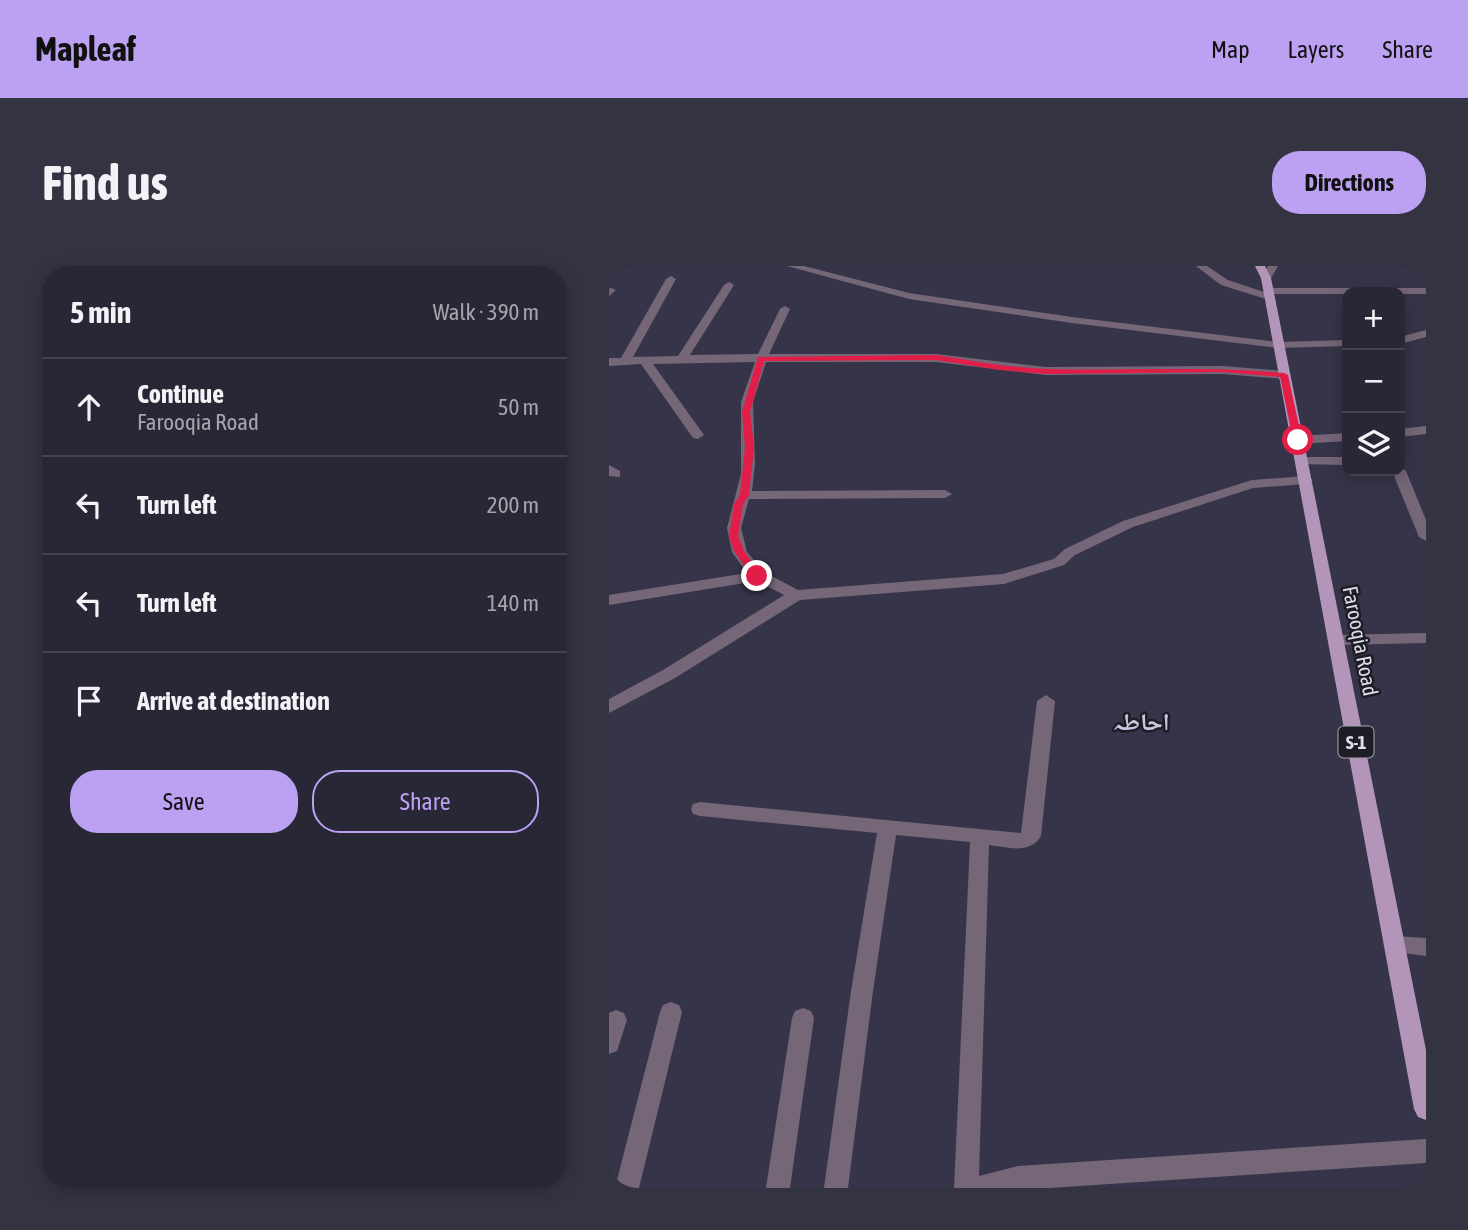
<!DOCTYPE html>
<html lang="en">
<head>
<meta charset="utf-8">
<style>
  body { margin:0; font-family:"Asap Condensed","Noto Naskh Arabic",sans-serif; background:#343342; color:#f1f3f6 }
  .controls { position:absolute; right:21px; top:21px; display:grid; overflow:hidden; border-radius:14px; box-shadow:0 4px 18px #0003 }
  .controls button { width:63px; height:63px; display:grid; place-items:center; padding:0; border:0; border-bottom:2px solid #444451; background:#282736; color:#f1f3f6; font:35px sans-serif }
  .stop { position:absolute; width:21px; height:21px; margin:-16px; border:5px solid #e11d48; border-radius:50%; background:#fff }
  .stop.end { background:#e11d48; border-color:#fff; box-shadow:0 2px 7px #0008 }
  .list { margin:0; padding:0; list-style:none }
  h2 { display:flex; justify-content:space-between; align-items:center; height:91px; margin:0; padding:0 28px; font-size:30px }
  h2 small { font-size:23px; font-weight:400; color:#a5a5ad }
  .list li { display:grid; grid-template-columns:46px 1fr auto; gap:21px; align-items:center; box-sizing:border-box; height:98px; padding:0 28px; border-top:2px solid #444451 }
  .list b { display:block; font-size:26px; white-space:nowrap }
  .list p { margin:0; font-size:23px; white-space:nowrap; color:#a5a5ad }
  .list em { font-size:23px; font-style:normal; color:#a5a5ad }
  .actions { display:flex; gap:14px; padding:21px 28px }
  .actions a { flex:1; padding:16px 0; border:2px solid #bca0f2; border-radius:28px; text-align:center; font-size:24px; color:#bca0f2 }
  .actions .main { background:#bca0f2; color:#111 }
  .icon { flex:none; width:38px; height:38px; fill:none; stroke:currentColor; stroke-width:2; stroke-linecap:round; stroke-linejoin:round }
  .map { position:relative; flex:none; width:817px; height:922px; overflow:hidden; border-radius:28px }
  header { display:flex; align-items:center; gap:42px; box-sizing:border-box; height:98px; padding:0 35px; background:#bca0f2; color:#111 }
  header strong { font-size:33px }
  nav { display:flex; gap:38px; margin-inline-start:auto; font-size:24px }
  .intro { display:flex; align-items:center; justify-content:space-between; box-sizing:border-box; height:168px; padding:0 42px }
  h1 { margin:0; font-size:49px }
  .button { padding:18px 32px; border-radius:28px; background:#bca0f2; color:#111; font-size:24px; font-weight:700 }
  main { display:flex; gap:42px; padding:0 42px }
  aside { flex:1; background:#282736; border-radius:28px; box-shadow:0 4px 18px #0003 }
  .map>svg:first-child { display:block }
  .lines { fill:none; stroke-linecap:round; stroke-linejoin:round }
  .minor { fill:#766778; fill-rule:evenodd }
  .major { fill:#b395b9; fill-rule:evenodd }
  .route { fill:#e11d48 }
  .labels { text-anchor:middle; stroke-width:5; stroke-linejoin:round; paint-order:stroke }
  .shield { fill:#1e1d26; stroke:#a4a4b0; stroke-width:2 }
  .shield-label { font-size:19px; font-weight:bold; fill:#dedeeb }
  .street-label { font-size:21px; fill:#dedeeb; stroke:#1e1d26 }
  .quarter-label { font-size:24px; font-weight:bold; fill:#c8c7e0; stroke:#1e1d26 }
</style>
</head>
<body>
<header>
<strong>Mapleaf</strong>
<nav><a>Map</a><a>Layers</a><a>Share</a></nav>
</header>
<div class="intro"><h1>Find us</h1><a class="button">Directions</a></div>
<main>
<aside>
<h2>5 min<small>Walk · 390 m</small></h2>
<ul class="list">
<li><svg class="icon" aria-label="ahead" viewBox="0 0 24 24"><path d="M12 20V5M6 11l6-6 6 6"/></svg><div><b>Continue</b><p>Farooqia Road</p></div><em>50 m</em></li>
<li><svg class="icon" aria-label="left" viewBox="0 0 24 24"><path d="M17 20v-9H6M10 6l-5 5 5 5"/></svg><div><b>Turn left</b></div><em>200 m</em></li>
<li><svg class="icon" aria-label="left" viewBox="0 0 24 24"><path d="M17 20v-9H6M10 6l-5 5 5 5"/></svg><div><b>Turn left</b></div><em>140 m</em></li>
<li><svg class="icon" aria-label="arrive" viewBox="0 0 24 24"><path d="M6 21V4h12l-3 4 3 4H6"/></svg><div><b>Arrive at destination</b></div></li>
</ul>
<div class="actions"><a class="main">Save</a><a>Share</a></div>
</aside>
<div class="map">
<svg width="817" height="922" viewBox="0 0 817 922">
  <rect width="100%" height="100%" fill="#363448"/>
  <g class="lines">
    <g class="minor">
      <polygon points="178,0 195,0 300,27 463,51 669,76 738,74 738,80 669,82 463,57 300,33"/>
      <polygon points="587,0 598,0 619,14 655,26 655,23 659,22 817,22 817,28 662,28 665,31 660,34 612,19"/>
      <polygon points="659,0 669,0 661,14 653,14 652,12"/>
      <polygon points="62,10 67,13 24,91 69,90 115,19 120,16 125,19 81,89 149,88 171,43 176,40 181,43 160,88 327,88 437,101 614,100 675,105 681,109 675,113 614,108 437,109 327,96 157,96 144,136 146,198 143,225 336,224 343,228 336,232 140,233 132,262 138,286 155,306 189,324 394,308 445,293 456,283 514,255 643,214 697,210 704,214 697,218 644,222 524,261 466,289 455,299 395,318 191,334 66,412 0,447 0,433 54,404 175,329 148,315 0,339 0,329 138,307 123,286 118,262 132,208 132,136 146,96 44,98 95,169 89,173 84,172 32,98 0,100 0,92 12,92 57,13"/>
      <polygon points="0,21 7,24 0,30"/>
      <polygon points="817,64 817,71 791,78 791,71"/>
      <polygon points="817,160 817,168 791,171 791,163"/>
      <polygon points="738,167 738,175 689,178 682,174 689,170"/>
      <polygon points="693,191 738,191 738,199 688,198 686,195"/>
      <polygon points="0,199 11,205 11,211 0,210"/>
      <polygon points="791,201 797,205 817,254 817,275 810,271 783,205 791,205"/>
      <polygon points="817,367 817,377 728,379 720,374 728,369"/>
      <path d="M437,429l9,6 -14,135c-11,19 -34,11 -52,9l-10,331 39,-10 408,-27v24l-376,25h-96l16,-346 -74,-7 -23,156 -25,197h-24l27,-197 26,-158 -177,-17 -7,-2 -2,-5 2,-5 7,-2 321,31 16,-132z"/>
      <polygon points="786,670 817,672 817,690 779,685 776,679 779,673"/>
      <polygon points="62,736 70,739 73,746 30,922 6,922 51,746 54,739"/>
      <polygon points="194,742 202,745 205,752 181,922 157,922 183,752 186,745"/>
      <polygon points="7,744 15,747 18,754 8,785 0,788 0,747"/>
    </g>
    <polygon class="major" points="646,0 656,0 662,12 817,784 817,854 809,851 805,843 652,12"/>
  </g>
  <path class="route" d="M327,89c37,6 74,13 112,14 79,2 157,-3 236,4l4,2 14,65 -4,2 -5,-2 -13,-63 -57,-5 -177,2 -46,-4 -64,-10 -172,1 -14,51 4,35 -5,48 -6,9 -5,32 6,15 18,25 -9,2 -19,-27 -5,-15 5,-32 6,-9 5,-48 -3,-35 16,-55z"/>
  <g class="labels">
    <rect class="shield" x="729.5" y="460.5" width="35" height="31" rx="5"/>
    <g class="shield-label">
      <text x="747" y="483">S-1</text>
    </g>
    <g class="street-label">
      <text transform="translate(751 375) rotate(79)" y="7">Farooqia Road</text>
    </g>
    <g class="quarter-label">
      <text x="532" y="464">احاطہ</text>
    </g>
  </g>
</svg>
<div class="controls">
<button>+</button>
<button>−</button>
<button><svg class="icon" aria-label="layers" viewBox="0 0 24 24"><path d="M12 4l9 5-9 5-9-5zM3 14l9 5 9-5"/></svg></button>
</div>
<div class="stop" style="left:689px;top:174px"></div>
<div class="stop end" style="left:148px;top:310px"></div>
</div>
</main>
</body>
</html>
